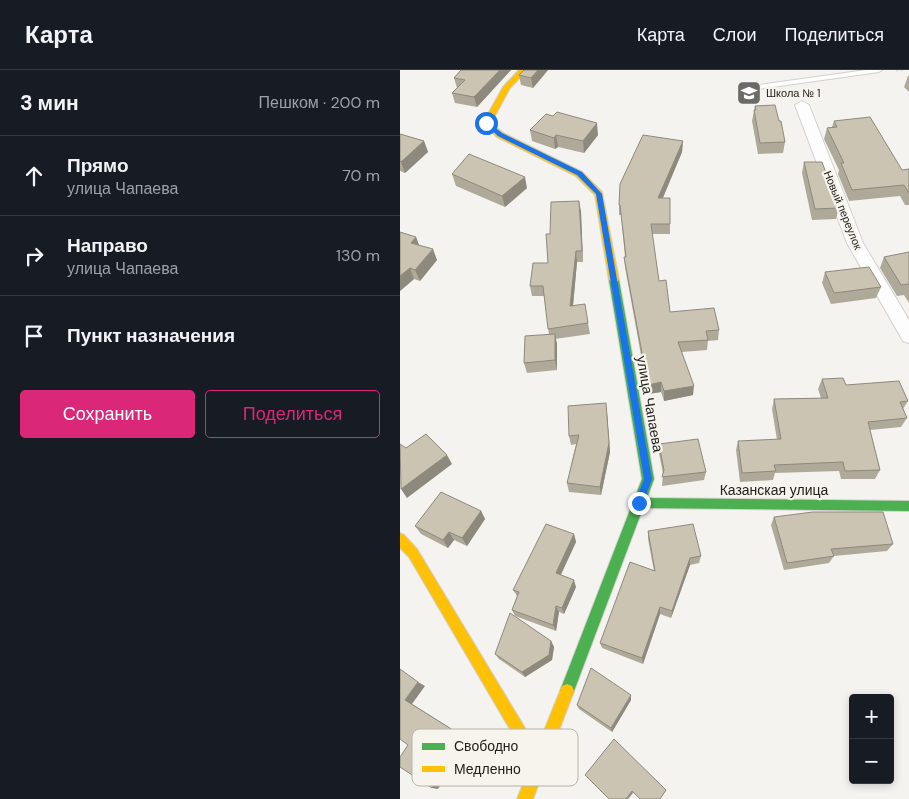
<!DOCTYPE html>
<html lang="ru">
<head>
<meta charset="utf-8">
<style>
  body { margin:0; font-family:"DM Sans",sans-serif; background:#20242c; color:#f1f3f6 }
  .controls { position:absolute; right:15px; bottom:15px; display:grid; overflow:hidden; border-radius:5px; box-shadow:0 2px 8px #0003 }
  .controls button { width:45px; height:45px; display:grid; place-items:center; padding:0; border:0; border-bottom:1px solid #363941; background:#171b24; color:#f1f3f6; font:25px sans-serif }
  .stop { position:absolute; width:15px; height:15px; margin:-11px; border:4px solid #1a73e8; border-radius:50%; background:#fff }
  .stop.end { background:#1a73e8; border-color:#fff; box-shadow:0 1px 5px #0008 }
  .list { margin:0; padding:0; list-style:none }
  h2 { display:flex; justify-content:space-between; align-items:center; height:65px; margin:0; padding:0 20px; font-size:21px }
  h2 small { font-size:16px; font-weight:400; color:#9ea1a6 }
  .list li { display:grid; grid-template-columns:32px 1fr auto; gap:15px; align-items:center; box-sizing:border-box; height:80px; padding:0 20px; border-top:1px solid #363941 }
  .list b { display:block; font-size:19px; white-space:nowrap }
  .list p { margin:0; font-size:16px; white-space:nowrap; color:#9ea1a6 }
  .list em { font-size:16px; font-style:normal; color:#9ea1a6 }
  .actions { display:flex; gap:10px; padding:15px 20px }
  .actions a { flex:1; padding:11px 0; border:1px solid #db2777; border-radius:5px; text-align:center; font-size:18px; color:#db2777 }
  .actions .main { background:#db2777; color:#fff }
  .icon { flex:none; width:28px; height:28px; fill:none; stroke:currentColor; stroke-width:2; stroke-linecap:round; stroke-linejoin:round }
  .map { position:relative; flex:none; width:509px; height:729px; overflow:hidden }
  header { display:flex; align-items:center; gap:30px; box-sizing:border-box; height:70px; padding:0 25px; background:#171b24; border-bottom:1px solid #363941 }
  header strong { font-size:24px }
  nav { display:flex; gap:28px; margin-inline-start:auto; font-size:18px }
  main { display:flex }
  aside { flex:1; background:#171b24 }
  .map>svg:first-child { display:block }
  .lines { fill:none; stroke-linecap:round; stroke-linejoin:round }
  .lane-casing { stroke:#d1d0cd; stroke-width:2 }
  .street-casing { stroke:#d1d0cd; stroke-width:2 }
  .fast-casing { stroke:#d1d0cd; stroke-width:2 }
  .slow-casing { stroke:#d1d0cd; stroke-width:2 }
  .path { stroke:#d8d8d6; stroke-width:2.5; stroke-dasharray:2 2.5; stroke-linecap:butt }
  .lane { fill:#fefdfd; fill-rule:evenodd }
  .street { fill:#fefdfd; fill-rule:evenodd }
  .fast { fill:#4caf50; fill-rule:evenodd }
  .slow { fill:#ffc107; fill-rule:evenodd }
  .wall { fill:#afa999 }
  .shaded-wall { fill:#8e897d }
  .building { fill:#cbc4b2; stroke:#8e897d }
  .route { fill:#1a73e8 }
  .labels { text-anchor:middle; stroke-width:4.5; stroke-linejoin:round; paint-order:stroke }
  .far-poi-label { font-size:11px; fill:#21201d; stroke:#f7f4ed; text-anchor:start }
  .far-street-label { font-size:11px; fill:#21201d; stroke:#f7f4ed }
  .street-label { font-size:14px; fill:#21201d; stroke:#f7f4ed }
  .key { fill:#f7f4ed; stroke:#b7b4af; stroke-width:1 }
  .key-label { font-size:14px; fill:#21201d }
</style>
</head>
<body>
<header>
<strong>Карта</strong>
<nav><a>Карта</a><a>Слои</a><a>Поделиться</a></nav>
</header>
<main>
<aside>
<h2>3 мин<small>Пешком · 200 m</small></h2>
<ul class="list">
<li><svg class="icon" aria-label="ahead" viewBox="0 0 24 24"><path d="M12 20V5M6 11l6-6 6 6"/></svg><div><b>Прямо</b><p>улица Чапаева</p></div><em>70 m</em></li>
<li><svg class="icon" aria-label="right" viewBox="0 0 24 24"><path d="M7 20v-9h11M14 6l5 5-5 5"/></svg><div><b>Направо</b><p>улица Чапаева</p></div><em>130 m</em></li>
<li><svg class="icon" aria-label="arrive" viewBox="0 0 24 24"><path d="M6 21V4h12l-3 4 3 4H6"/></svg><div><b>Пункт назначения</b></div></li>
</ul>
<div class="actions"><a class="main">Сохранить</a><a>Поделиться</a></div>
</aside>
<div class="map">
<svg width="509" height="729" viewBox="0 0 509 729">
  <rect width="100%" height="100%" fill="#f5f3ef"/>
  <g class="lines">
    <defs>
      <polygon id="lane" points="466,0 482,0 479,2 352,20 349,18 352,16"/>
      <polygon id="street" points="402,31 409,35 463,173 509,250 509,273 503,271 447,173 395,35"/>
      <polygon id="fast" points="214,207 219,210 254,409 247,428 509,431 509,441 243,438 174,621 172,626 167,628 162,626 160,621 242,409 209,210"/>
      <g id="slow">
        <polygon points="119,0 127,0 110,18 91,53 103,63 182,102 202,122 219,210 217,212 214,213 209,210 195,125 176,106 97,67 83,53 103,17"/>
        <polygon points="0,463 4,465 17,479 137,678 162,616 167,614 172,616 174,621 133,729 117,729 131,695 9,487 0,478"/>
      </g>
    </defs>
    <use href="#lane" class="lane-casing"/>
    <use href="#street" class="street-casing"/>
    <use href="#fast" class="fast-casing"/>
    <use href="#slow" class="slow-casing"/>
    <polyline class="path" points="496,0 504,0"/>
    <use href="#lane" class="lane"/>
    <use href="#street" class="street"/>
    <use href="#fast" class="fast"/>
    <use href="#slow" class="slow"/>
  </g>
  <g class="wall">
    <polygon points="61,0 111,0 77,37 55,33 52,23 57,18 54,8"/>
    <polygon points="148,0 133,18 121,15 119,5"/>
    <polygon points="508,6 509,6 509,22 504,17"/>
    <polygon points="355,36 379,51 385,72 383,83 358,84 352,51"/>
    <polygon points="434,51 502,100 509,99 509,135 505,135 500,126 449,131 438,104 439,100 424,69 427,58 432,57"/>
    <polygon points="130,60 198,65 184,83 158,77 155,79 132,71"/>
    <polygon points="0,64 24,71 28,82 5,103 0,101"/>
    <polygon points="283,71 282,82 263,128 270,128 270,164 252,164 259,211 270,242 319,260 318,270 308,271 307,280 282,282 293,325 264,331 261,322 248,324 225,197 224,187 225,187 221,145 219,145 219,135"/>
    <polygon points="404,92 439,138 436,149 412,150 402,103"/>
    <polygon points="52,104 127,118 105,137 56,116"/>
    <polygon points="179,131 181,142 183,192 177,192 173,236 188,253 190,264 155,269 157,274 157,300 127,303 124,293 149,264 144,226 132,226 130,216 148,193 150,164"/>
    <polygon points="0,162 16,167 19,175 37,190 20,211 14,209 0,221"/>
    <polygon points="509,182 509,233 504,225 497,226 480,198 484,187"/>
    <polygon points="425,202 481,217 476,228 431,234 422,213"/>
    <polygon points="422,309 508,331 503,339 507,348 501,357 470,360 480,400 475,409 441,409 439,401 375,403 373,410 340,412 336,380 338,371 377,370 372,339 374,329 421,328 418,319"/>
    <polygon points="207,343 210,382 201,425 169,422 167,413 176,374 171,375 169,366"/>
    <polygon points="259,374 306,402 304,410 262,416 263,404 259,383"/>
    <polygon points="81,441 85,449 67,476 54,470 48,478 21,464 15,456"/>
    <polygon points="374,447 493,474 487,481 434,486 429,493 384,500 371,455"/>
    <polygon points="248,461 301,486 299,493 290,495 271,548 260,544 243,594 202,578 200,573 254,501 248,469"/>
    <polygon points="174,464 176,472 161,505 176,517 164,544 159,542 156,561 115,546 112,540 117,526 113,520"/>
    <polygon points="151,571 154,577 152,590 125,607 99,589 95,584"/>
    <polygon points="231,630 212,662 179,639 177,635"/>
  </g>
  <g class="shaded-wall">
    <polygon points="100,0 111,0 77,37 74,27"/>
    <polygon points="138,0 148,0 133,18 131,8"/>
    <polygon points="197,53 198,65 184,83 183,71"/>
    <polygon points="156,65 158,77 155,79 154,68"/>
    <polygon points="24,71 28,82 5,103 1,92"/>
    <polygon points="283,71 282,82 258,139 258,128"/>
    <polygon points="125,107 127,118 105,137 102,126"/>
    <polygon points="179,131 181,142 183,192 182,181"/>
    <polygon points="16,167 20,178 11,173"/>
    <polygon points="33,179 37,190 20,211 15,200"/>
    <polygon points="176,181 177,192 172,247 170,236"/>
    <polygon points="10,198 14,209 0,221 0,206"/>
    <polygon points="155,264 157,274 157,300 155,290"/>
    <polygon points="261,312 261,322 248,324 248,315"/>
    <polygon points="294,316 293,325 264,331 264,321"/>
    <polygon points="207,343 210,382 201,425 200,417"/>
    <polygon points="47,385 52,394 7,428 1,419"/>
    <polygon points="81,441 85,449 67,476 62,468"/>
    <polygon points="49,462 54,470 48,478 43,470"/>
    <polygon points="174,464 176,472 158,510 156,503"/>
    <polygon points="290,488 290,495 271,548 272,541"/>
    <polygon points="174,510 176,517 164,544 162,538"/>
    <polygon points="156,536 159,542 156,561 153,555"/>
    <polygon points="260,537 260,544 243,594 242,588"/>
    <polygon points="151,571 154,577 152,590 125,607 122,602"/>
    <polygon points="18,612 25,616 12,634 69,670 38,719 32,718 5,630"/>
    <polygon points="231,625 231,630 212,662 211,658"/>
    <polygon points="232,721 233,723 228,729 226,729"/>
  </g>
  <g class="building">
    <polygon points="61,0 100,0 74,27 52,23 65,10 54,8"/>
    <polygon points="124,0 138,0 131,8 119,5"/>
    <polygon points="375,35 379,51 381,51 385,72 360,73 354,40 356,40 355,36"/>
    <polygon points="157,42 197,53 183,71 156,65 154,68 130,60 146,44 153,46"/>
    <polygon points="470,47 502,100 509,99 509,123 504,115 452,120 441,93 444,93 427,58 437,57 434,51"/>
    <polygon points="0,64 24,71 1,92 0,91"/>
    <polygon points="243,65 283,71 258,128 270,128 270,154 251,154 259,211 266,210 270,242 314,238 319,260 306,261 308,270 278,272 294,316 264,321 261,312 248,315 224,187 226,187 220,135 219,135 220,114"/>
    <polygon points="69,84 125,107 102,126 52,104"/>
    <polygon points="404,92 422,92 439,138 415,139"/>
    <polygon points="179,131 182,181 176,181 170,236 185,234 188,253 148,259 143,216 130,216 133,193 148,193 146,164 150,164 151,132"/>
    <polygon points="0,162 16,167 11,173 33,179 15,200 10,198 0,206"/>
    <polygon points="509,182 509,214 501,215 484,187"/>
    <polygon points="469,197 481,217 434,223 425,202"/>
    <polygon points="155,264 155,290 124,293 125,266"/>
    <polygon points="443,308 446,315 499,311 508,331 500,332 507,348 468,352 480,400 445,401 443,392 374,395 376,401 342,403 338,371 381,369 374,329 428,328 422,309"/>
    <polygon points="206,333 209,373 200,417 167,413 179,365 169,366 168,336"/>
    <polygon points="26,364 47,385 1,419 0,374 6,378"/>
    <polygon points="298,369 306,402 262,407 264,400 259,374"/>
    <polygon points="41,422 81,441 62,468 49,462 43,470 15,456"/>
    <polygon points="413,442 483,442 493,474 431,479 434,486 387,493 374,447"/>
    <polygon points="146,454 174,464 156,503 174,510 162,538 156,536 153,555 112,540 119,522 113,520"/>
    <polygon points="293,454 301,486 290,488 272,541 260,537 242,588 200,573 230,492 255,501 248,461"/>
    <polygon points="110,543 151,571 149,585 122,602 95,584"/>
    <polygon points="191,598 231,625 211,658 177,635"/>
    <polygon points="0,599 18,612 5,630 64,667 32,718 0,697 0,687 8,675 0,669"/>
    <polygon points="214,669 266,720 260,729 240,729 232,721 226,729 209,729 185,705"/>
  </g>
  <polygon class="route" points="85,52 88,52 102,63 182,102 202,124 252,409 242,436 236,436 235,433 244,409 196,124 177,105 98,66 85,54"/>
  <defs>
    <symbol id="school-square" viewBox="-11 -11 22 22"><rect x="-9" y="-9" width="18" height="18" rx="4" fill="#6b6a66" stroke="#f7f4ed"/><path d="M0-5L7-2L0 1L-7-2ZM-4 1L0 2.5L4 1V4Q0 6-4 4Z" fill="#fff"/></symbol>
  </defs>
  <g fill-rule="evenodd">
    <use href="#school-square" x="335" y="9" width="28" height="28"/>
  </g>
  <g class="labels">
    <g class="far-poi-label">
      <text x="366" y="27">Школа № 1</text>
    </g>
    <g class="far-street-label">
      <text transform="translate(443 140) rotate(68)" y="4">Новый переулок</text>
    </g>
    <g class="street-label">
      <text transform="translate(250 334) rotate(80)" y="5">улица Чапаева</text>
      <text x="374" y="425">Казанская улица</text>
    </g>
  </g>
  <rect x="12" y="659" width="166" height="57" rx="8" class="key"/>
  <rect x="22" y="673" width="23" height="7" fill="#4caf50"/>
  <rect x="22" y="696" width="23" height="6" fill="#ffc107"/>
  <g class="key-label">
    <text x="54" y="681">Свободно</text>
    <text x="54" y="704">Медленно</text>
  </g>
</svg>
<div class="controls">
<button>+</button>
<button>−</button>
</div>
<div class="stop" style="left:86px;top:53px"></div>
<div class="stop end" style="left:239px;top:433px"></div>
</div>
</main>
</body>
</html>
